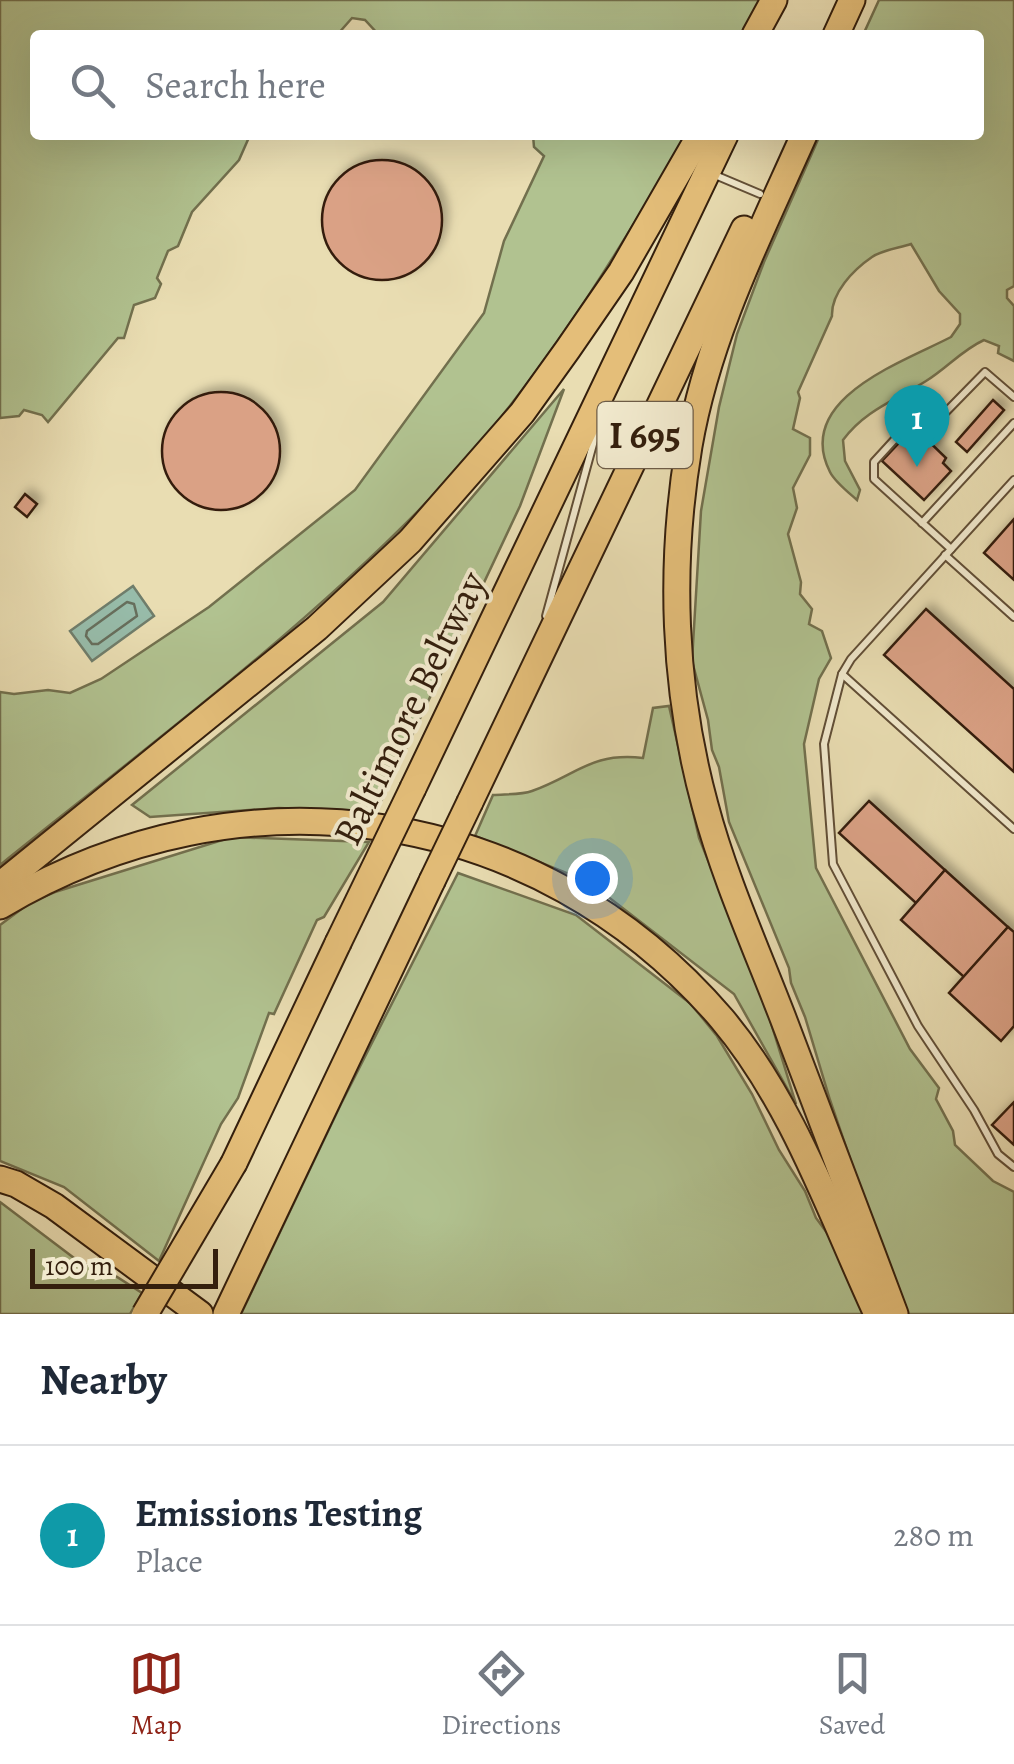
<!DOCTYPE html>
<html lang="en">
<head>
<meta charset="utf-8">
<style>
  body { margin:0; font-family:Alegreya,serif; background:#f6f6f7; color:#1f2937 }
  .scale { position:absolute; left:30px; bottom:25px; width:188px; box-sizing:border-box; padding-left:10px; border:5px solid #341f0d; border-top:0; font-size:28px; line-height:35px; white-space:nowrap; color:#341f0d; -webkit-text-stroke:8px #f1e9cd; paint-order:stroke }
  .you { position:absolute; left:592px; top:878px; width:35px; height:35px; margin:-25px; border:8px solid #fff; border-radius:50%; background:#1a73e8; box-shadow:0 0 0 15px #1a73e833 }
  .badge { display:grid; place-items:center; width:65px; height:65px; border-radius:50%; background:#8f2418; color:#fff; font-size:32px; font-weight:700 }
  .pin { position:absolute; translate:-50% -82px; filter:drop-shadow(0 2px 5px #0008) }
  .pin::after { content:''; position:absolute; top:52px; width:35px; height:30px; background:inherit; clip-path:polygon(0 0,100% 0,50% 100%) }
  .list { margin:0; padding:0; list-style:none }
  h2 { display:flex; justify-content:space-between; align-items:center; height:130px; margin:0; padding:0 40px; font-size:42px }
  h2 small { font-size:32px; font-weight:400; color:#747a83 }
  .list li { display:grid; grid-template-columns:65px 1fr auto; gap:30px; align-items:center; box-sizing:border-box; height:180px; padding:0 40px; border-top:2px solid #e0e1e3 }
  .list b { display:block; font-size:38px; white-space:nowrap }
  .list p { margin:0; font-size:32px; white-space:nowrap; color:#747a83 }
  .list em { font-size:32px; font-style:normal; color:#747a83 }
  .icon { flex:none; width:55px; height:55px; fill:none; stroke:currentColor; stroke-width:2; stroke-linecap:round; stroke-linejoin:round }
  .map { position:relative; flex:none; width:1014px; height:1314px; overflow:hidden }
  .search { position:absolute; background:#fff; box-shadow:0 10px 40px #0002; left:30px; right:30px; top:30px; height:110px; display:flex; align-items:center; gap:25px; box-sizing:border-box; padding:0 35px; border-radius:10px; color:#747a83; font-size:38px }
  .sheet { height:310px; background:#fff }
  nav { display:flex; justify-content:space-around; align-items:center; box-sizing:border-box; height:140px; border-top:2px solid #e0e1e3; background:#fff; font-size:28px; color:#747a83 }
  nav a { display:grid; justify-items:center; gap:5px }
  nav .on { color:#8f2418 }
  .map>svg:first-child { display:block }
  .green { fill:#b1c290; stroke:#72704e; stroke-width:2.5 }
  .water { fill:#97bcaa; stroke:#6f7d6b; stroke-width:2.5 }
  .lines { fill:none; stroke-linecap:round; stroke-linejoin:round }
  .shore { stroke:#666e5c; stroke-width:2.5 }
  .building { fill:#daa185; stroke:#341f0d; stroke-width:2.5; filter:url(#shadow) }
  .service-casing { stroke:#614e36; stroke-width:10 }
  .motorway-casing { stroke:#341f0d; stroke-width:29 }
  .service { stroke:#f1e9cd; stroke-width:6 }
  .motorway { stroke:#e4be79; stroke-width:25 }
  .motorway-bridge-casing { stroke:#341f0d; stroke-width:29; stroke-linecap:butt }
  .motorway-bridge { stroke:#e4be79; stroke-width:25 }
  .labels { text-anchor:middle; stroke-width:8; stroke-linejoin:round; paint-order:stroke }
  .shield { fill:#f1e9cd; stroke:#6d5c47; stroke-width:2.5 }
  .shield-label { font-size:38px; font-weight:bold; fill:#341f0d }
  .street-label { font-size:40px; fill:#341f0d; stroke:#f1e9cd }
</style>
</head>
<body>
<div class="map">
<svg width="1014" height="1314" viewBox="0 0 1014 1314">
  <defs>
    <filter id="shadow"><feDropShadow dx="5.5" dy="-5.5" stdDeviation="5" flood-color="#0004"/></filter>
  </defs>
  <rect width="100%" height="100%" fill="#e9ddb2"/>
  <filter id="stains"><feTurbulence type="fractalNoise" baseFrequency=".002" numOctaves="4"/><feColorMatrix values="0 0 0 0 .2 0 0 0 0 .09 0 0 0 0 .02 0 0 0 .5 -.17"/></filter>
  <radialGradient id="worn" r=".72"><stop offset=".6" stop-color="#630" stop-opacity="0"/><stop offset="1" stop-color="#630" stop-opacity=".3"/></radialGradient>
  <g class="green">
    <polygon points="0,0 761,0 745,35 379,35 365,20 352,18 337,35 35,35 35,135 250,135 239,160 192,212 178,246 168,251 157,278 161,284 155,298 134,305 124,338 118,338 48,422 42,415 24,410 19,416 0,418"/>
    <path d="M879,0h135v286l-7,4v8l7,8v55l-16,-8 1,-7 -15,-6c-22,10 -37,28 -58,41 -30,19 -61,29 -83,59l2,21 15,29 -3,10c-9,-8 -22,-18 -27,-28 -37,-73 73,-110 121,-135l9,-13v-10l-21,-23 -28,-47c-12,4 -29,6 -39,13 -19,13 -41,36 -40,59l-34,76 2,6 -7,31 17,9v17l-17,33 4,20 -9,26 13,48 -1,12 12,15 -3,15 13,7 9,27 -12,21 -15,65 12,124 94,181 29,39 -3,11 17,32 2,14 38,36 21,11v122h-107l-21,-50 -56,-164 -25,-83 -14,-34 -2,-15 -60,-146 -10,-55 -7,-17 -4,-30 -16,-59 9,-150 18,-104 18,-73 27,-72 56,-127h159v-100h-116z"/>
    <path d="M533,135h154c-76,130 -158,263 -264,371 -129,132 -279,243 -423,359v-173l14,2 34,-4 22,3 31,-14 108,-72 146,-117 129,-177 20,-72 40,-85 -10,-9z"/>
    <polygon points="564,389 520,506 376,812 279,808 150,817 132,805 383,602"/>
    <path d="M669,706l30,132 64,159 33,107 -62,-110 -145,-112 -114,-46 18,-41c13,-1 28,0 39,-4 45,-16 59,-39 111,-33l10,-50z"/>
    <polygon points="232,837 369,842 324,917 317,920 274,1014 269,1013 238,1098 221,1124 159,1261 64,1187 0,1161 0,925 31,902 55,892"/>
    <polygon points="458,873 576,915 691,1004 717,1036 752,1094 779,1150 805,1191 816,1218 830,1237 866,1314 241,1314 341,1104"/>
    <polygon points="0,1202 82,1264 100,1266 142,1293 130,1314 0,1314"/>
  </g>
  <polygon class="water" points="133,586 154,616 92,661 70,631"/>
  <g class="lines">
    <polygon class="shore" points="127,602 134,604 137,616 98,644 92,644 86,636 87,631"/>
  </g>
  <g class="building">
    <circle cx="382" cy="220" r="60"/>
    <circle cx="221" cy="451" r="59"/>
    <polygon points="993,400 1004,410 967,452 956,442"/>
    <polygon points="914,427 946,458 943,463 951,471 924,500 882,461"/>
    <polygon points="25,494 37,504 27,517 15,507"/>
    <polygon points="1014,519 1014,580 984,553"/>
    <polygon points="926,609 1014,689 1014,772 884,655"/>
    <polygon points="869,801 945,870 916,903 839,833"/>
    <polygon points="945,870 1008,927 964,977 901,920"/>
    <polygon points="1008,927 1014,932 1014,1026 1001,1041 949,993"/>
    <polygon points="1014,1102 1014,1145 992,1125"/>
  </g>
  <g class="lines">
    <defs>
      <g id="service">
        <polyline points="715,175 760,194"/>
        <polyline points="1014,480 851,659 842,674 824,744 833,864 918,1026 974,1110 998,1154 1014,1167"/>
        <polyline points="922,523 1014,423"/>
        <polyline points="951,549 874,479 874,462 917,415 939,419 985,372 1014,397"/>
        <polyline points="945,555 1014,617"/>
        <polyline points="546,616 598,426"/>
        <polyline points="842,674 1014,829"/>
      </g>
      <g id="motorway">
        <polyline points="755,35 774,0"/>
        <polyline points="836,35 852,0"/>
        <path d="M804,135c-45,101 -96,201 -115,311 -20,119 -16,242 16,359 19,72 51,143 78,213 37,98 75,197 112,296"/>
        <polyline points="413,788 725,135"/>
        <polyline points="470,802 744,229"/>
        <polyline points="0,885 317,628 410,541 522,413 568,349 621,272 700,135"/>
        <path d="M0,906c241,-144 537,-103 722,113 71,84 109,196 155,295"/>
        <polyline points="234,1163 338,943"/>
        <polyline points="0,1179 16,1184 54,1206 200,1314"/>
        <polyline points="226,1314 432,881"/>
      </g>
    </defs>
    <use href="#service" class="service-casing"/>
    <use href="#motorway" class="motorway-casing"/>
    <use href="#service" class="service"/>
    <use href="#motorway" class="motorway"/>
    <defs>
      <g id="motorway-bridge">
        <polyline points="432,881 470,802"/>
        <polyline points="338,943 413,788"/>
        <polyline points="145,1314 234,1163"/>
      </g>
    </defs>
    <use href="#motorway-bridge" class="motorway-bridge-casing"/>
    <use href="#motorway-bridge" class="motorway-bridge"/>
  </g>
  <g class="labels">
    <rect class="shield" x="597.5" y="402" width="95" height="66" rx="8"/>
    <g class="shield-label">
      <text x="645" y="448">I 695</text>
    </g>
    <g class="street-label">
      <text transform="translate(409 708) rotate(-64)" y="14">Baltimore Beltway</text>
    </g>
  </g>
  <rect width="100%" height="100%" filter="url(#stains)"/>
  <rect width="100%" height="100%" fill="url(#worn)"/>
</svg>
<div class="scale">100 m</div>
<div class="you"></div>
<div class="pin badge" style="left:917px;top:467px;background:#0f9aa8">1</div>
<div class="search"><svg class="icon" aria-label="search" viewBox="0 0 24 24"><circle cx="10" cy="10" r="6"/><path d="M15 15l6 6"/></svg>Search here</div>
</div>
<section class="sheet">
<h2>Nearby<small></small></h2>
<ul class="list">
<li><span class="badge" style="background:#0f9aa8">1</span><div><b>Emissions Testing</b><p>Place</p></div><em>280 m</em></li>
</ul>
</section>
<nav>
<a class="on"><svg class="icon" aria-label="map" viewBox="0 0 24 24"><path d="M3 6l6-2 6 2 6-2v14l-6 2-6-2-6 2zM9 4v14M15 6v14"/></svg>Map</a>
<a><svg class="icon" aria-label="directions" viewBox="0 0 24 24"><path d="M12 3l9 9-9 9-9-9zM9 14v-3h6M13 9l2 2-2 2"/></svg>Directions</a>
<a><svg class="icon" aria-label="saved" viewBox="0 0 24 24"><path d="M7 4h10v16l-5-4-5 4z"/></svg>Saved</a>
</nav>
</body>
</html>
